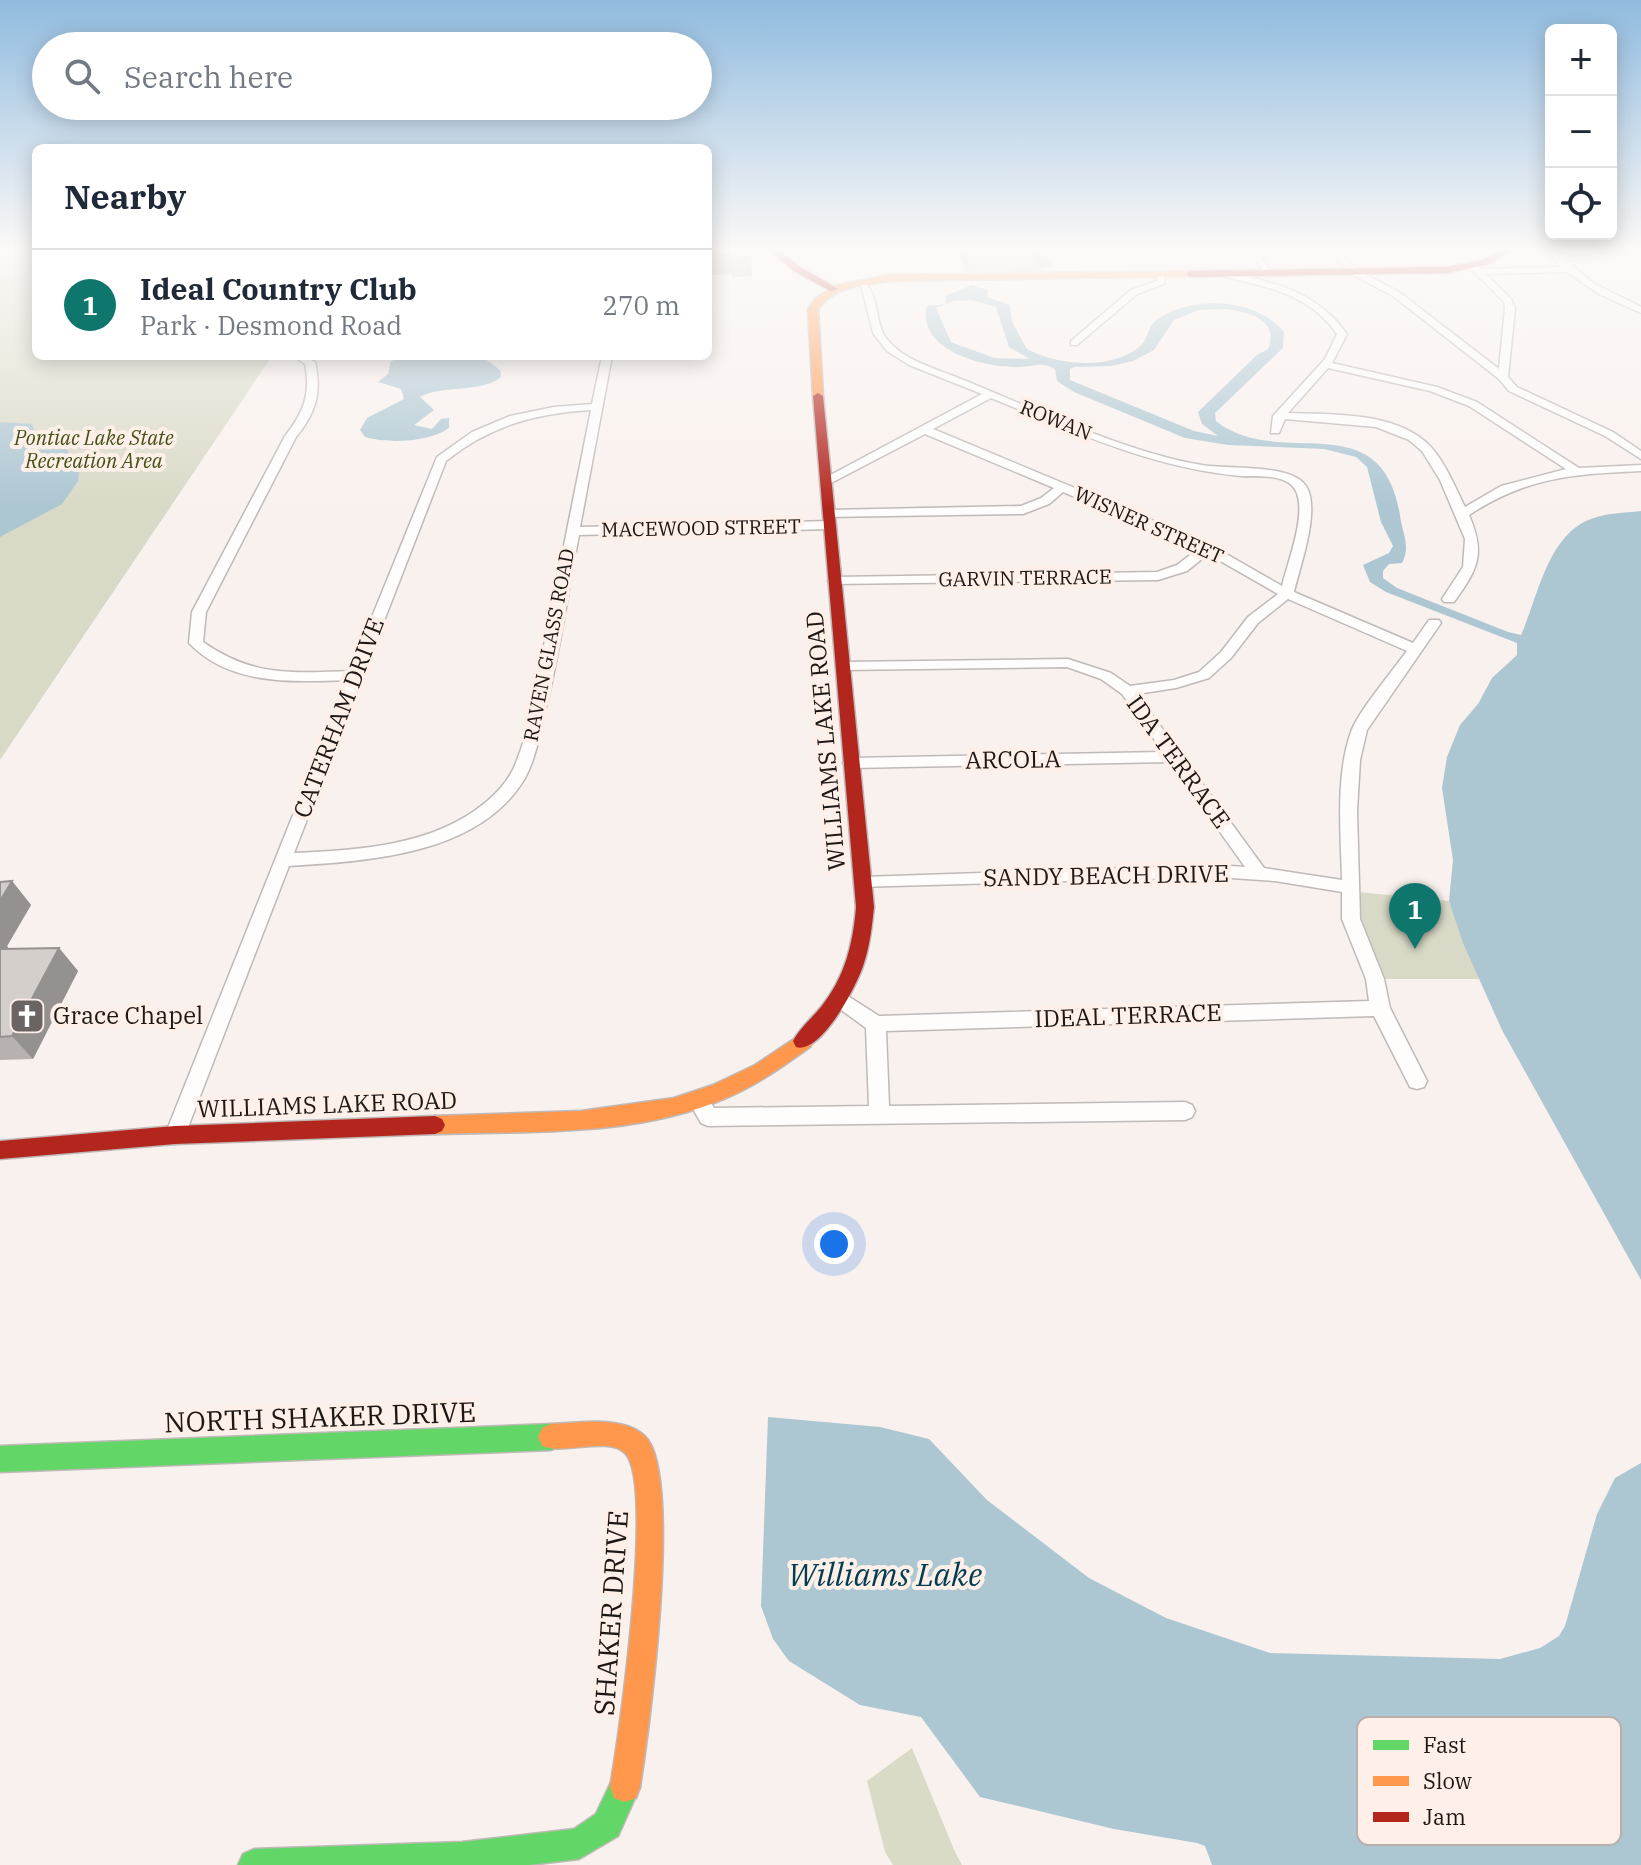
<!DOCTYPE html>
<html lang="en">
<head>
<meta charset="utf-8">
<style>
  body { margin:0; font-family:"IBM Plex Serif",serif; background:#f6f6f7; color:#1f2937 }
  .controls { position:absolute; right:24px; top:24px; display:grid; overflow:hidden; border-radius:12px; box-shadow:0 4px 20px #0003 }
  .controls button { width:72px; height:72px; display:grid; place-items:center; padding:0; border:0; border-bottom:2px solid #e0e1e3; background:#fff; color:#1f2937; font:40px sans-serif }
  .you { position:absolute; left:834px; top:1244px; width:28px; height:28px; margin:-20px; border:6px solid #fff; border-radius:50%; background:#1a73e8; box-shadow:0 0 0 12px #1a73e833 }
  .badge { display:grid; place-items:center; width:52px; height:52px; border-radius:50%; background:#0f766e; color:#fff; font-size:26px; font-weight:700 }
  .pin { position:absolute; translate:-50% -66px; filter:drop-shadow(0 2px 4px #0008) }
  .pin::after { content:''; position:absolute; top:42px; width:28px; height:24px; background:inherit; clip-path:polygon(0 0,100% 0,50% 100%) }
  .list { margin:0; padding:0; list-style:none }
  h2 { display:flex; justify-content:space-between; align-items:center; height:104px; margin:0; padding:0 32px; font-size:34px }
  h2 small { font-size:26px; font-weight:400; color:#747a83 }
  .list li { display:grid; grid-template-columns:52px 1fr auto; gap:24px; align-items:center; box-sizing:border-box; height:112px; padding:0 32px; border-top:2px solid #e0e1e3 }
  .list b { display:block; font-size:30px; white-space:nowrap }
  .list p { margin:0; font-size:26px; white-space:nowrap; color:#747a83 }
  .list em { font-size:26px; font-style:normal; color:#747a83 }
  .icon { flex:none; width:44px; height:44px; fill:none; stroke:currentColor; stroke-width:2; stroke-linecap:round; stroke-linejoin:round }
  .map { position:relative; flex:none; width:1641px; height:1865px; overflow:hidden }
  .search { position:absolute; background:#fff; box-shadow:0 4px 20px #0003; left:32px; top:32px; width:680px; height:88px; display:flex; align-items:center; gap:20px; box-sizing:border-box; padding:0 28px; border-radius:44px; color:#747a83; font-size:30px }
  .panel { position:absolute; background:#fff; box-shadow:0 4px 20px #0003; left:32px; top:144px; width:680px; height:216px; border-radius:12px }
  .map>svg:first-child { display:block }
  .green { fill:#d9d9c7 }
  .forest { fill:#d9dbc6 }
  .water { fill:#acc6d2; fill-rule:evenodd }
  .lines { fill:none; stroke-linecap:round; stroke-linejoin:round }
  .street-casing { stroke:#bfb9b7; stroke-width:3 }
  .fast-casing { stroke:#bfb9b7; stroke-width:3 }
  .slow-casing { stroke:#bfb9b7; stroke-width:3 }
  .jam-casing { stroke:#bfb9b7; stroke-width:3 }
  .street { fill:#fefdfc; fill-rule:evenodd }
  .fast { fill:#63d668; fill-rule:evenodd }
  .slow { fill:#ff974d; fill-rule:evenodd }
  .jam { fill:#b3261e; fill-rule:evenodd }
  .wall { fill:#b7b2af }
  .shaded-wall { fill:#95918f }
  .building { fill:#d5cfcc; stroke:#95918f; stroke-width:2 }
  .labels { text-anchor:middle; stroke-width:8; stroke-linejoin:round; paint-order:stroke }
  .far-street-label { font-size:20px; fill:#1d1816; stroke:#fef0e9 }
  .far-park-label { font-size:20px; font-style:italic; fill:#445017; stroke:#fef0e9 }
  .street-label { font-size:24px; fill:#1d1816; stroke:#fef0e9 }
  .poi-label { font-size:24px; fill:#1d1816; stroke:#fef0e9; text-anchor:start }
  .near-street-label { font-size:28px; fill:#1d1816; stroke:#fef0e9 }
  .near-water-label { font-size:32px; font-style:italic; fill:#033d52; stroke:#fef0e9 }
  .key { fill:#fef0e9; stroke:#baafaa; stroke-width:2 }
  .key-label { font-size:22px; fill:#1d1816 }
</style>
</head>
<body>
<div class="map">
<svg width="1641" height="1865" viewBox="0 0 1641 1865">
  <rect width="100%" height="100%" fill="#f9f1ee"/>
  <g class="green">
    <polygon points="0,248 36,248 36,356 272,356 0,760"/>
    <polygon points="1027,248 1048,275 965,275 958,253 968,273 967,257 971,254"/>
    <polygon points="1358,892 1449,901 1479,979 1375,979 1351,919"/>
  </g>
  <polygon class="forest" points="912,1748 955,1852 962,1865 893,1865 885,1852 867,1781"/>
  <g class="water">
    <polygon points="911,248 1038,248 1035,250 1041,257 1049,258 1054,267 1040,268 1027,249 969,255 968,273 958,253"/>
    <path d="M972,285l16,5 -1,7 23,8 2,17 15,27c30,16 83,22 112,-2 11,-9 7,-21 20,-29 36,-23 98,-20 125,14l-1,16 -68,65 1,8c64,51 165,-21 184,94 2,18 11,31 2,48l-13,1 -6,7v7l14,10 111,44 13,3c17,-37 26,-100 70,-116 15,-6 34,-6 50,-8v769l-139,-250 -39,-87 -14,-42 4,-41 -11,-72 5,-31 13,-32 18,-21 14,-26 25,-23v-12l-131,-51 -16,-10 -7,-17 26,-12 4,-7 -12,-24 -14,-55 -11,-10 -32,-8 -96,-4 -43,-7 -111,-46 -17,-11 -2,-12c-14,-8 -21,-2 -36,-2 -33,1 -103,-16 -92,-61l20,-2 -2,-8zM972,300l24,7 13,40 21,12 -36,-1 -43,-16 -15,-34 18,-7zM1225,309c24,3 55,11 43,40l-11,6 -59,57 4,12 16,12 -24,-5 -124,-51v-11l4,-2 37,-1 22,-5 21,-11 20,-30 25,-10z"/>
    <path d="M410,356h71l19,14 1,7c-21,17 -57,7 -81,20l14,13 -20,15 18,4 9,-10 8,-1v10c-19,14 -61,16 -84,9l-5,-7 7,-12 37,-19 -3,-10 -23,-7 10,-8 3,-13z"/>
    <polygon points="0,422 32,424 35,433 28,443 33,450 66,449 80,465 78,481 62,504 0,537"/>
    <polygon points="768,1417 880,1427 929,1439 987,1500 1089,1578 1166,1618 1270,1653 1500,1659 1540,1648 1559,1636 1565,1626 1597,1514 1615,1478 1641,1463 1641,1865 1212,1865 1205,1846 1197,1843 1114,1829 980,1797 921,1717 860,1705 789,1661 773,1639 761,1606"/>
  </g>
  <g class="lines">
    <defs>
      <g id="street">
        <polygon points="1159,248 1185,248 1139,256 1135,253"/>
        <polygon points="1246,248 1254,248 1274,276 1268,276"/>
        <polygon points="1326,248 1335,248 1359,271 1399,292 1499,369 1505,308 1504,302 1470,268 1470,264 1476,264 1481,269 1561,267 1543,248 1552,248 1593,283 1641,307 1641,313 1599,294 1567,272 1486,274 1511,299 1515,308 1508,377 1517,387 1613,432 1641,451 1641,459 1605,436 1509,391 1499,379 1393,296 1353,275"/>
        <path d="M1228,272c48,11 89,20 119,62l-15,29 105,24 40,15 102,66 62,-3v6c-67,3 -115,6 -172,44 17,39 9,54 -15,87h-10l-2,-3 21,-32 2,-28 -25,-59 -18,-29 -13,-11 -33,-13 -91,-8 -6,14h-8l2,-17 52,-57 12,-25c-27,-39 -68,-47 -112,-57zM1328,368l102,23 39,15 97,63 -65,17 -36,21c-10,-20 -19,-43 -34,-60 -34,-36 -98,-32 -143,-34z"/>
        <polygon points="1158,274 1165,276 1164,284 1137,294 1077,345 1071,345 1071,341 1131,290 1157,281"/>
        <path d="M857,281c21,0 18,39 27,54 15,23 44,31 67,40 76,30 172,77 251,90 27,5 88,-2 104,21 15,23 -6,80 -12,106l119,51 16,-23h10l2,3 -74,107 -7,30 -3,51 3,108 24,60 6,29 37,73 -3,6 -7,2 -7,-2 -36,-71 -488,15 3,75 296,-4 7,3 3,6 -3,6 -7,3 -477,6 -7,-3 -12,-21 3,-6c12,-5 16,2 22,12l155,-2 -3,-78 -33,-24 -2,-5 2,-5 7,-3 39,25 490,-15 -3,-22 -24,-60v-27l-67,-11 -59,-4 -359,10 -3,-4 9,-6 353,-12 29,2 -75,-105 -319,6 -8,-5 8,-5 312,-6 -41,-58 -21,-15 -34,-12 -224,3 -7,-4 7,-4 225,-3 43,14 19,13 44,-6 25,-8 22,-20 27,-35 30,-23 -70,-40 -21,17 -29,9 -328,4 -2,-3 7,-4 322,-5 20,-7 21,-16 -135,-57 -14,12 -26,10 -198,3 -2,-3 6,-4 192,-4 20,-8 13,-10 -129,-54 -94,49h-8v-4l159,-85 -73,-29 -22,-14 -14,-18 -11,-45zM991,398c82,33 161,70 250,78 17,1 46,-3 55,15 11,23 -8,70 -14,95l-75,-43 -274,-114zM1288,599l119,52c-14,19 -49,61 -56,81 -16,45 -10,101 -9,148l-78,-12 -127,-174 39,-6 33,-10 22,-20 27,-35z"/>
        <path d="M294,356h10l11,6c7,30 1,51 -19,75l-90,175 -3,30c50,35 89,31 147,29l87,-214 35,-25 38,-16 44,-9 38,-3 10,-48h10l-32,171 250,-6 6,4 -6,4 -251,6c-11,57 -19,116 -33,173 -6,23 -9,48 -21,70 -45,77 -156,83 -236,88l-104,269 -3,6 -7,3 -7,-3 -3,-6 182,-455c-54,2 -117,6 -158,-37l3,-31 93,-176c19,-24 26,-42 20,-72zM591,410c-15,77 -30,149 -45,225 -8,43 -14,90 -31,130 -6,15 -18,28 -30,38 -52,43 -126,47 -191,50l152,-392c43,-35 90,-48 145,-51z"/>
      </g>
      <g id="fast">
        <polygon points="551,1424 560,1428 564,1437 560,1446 551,1450 0,1472 0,1446"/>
        <polygon points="625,1772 636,1776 640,1787 618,1836 579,1859 529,1865 238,1865 243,1854 254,1849 462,1842 574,1829 596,1814 614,1776"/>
      </g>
      <g id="slow">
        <path d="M1190,271l3,5 -303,5c-25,4 -57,5 -72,28l5,87 -5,3 -5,-3 -5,-87 8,-11 21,-13 53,-10z"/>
        <path d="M803,1033l7,2 3,6 -3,6c-27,19 -53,38 -84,51 -90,39 -195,33 -291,36l-7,-3 -3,-6 3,-6 7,-3 146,-5 93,-13 39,-13 42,-20z"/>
        <path d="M585,1422c19,-1 50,0 63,18 33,47 2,284 -8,347l-4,11 -11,4 -11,-4 -4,-11c9,-48 45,-304 15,-334 -17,-17 -61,2 -83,-7l-4,-9 4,-9 9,-4z"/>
      </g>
      <g id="jam">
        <polygon points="767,248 776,248 800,267 838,289 831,291 794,271"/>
        <polygon points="1505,248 1515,248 1489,264 1446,273 1190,277 1186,274 1190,271 1446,267 1483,260"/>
        <path d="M818,393l5,3 51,511c-2,19 -4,38 -10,56 -6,21 -43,92 -68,84l-3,-6c7,-13 19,-23 28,-34 24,-30 32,-63 35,-100l-43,-511z"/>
        <polygon points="435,1116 442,1119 445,1125 442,1131 435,1134 175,1144 0,1159 0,1141 175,1126"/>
      </g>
    </defs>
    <use href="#street" class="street-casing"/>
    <use href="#fast" class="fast-casing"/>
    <use href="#slow" class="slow-casing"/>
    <use href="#jam" class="jam-casing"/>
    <use href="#street" class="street"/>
    <use href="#fast" class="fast"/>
    <use href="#slow" class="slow"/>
    <use href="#jam" class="jam"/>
  </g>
  <g class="wall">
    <polygon points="708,248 748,248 751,257 752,276 732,277 731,274 713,275 708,257"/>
    <polygon points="12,881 31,905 7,946 9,949 59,948 78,971 33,1059 0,1060 0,882"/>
  </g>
  <g class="shaded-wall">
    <polygon points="12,881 31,905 7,946 22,973 0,946 0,901"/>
    <polygon points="59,948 78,971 33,1059 12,1036"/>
  </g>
  <g class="building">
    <polygon points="710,248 748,248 751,257 731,258 730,255 711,256"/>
    <polygon points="12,881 0,901 0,882"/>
    <polygon points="0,946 2,949 59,948 12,1036 0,1037"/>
  </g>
  <linearGradient id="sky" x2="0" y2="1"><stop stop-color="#90bbdf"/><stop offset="0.49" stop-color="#fcf9f7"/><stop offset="1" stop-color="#fcf9f7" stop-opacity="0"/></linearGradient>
  <rect width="1641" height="509" fill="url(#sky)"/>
  <defs>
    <symbol id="church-square" viewBox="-11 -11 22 22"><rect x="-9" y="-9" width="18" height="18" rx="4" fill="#6a6462" stroke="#fef0e9"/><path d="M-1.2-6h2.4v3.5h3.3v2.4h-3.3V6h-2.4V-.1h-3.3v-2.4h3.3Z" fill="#fff"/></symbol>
  </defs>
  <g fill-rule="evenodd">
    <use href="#church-square" x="7" y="996" width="40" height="40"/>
  </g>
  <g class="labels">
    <g class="far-street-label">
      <text transform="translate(1056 420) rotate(22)" y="7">ROWAN</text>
      <text transform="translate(1149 525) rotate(24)" y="7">WISNER STREET</text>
      <text transform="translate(701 528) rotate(-1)" y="7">MACEWOOD STREET</text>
      <text transform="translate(1025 578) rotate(-1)" y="7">GARVIN TERRACE</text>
      <text transform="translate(549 645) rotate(-79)" y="7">RAVEN GLASS ROAD</text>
    </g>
    <g class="far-park-label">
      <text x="94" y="445">Pontiac Lake State<tspan x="94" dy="23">Recreation Area</tspan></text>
    </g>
    <g class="street-label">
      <text transform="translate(339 718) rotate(-69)" y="8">CATERHAM DRIVE</text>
      <text transform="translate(826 741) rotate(-95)" y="8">WILLIAMS LAKE ROAD</text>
      <text transform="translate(1013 760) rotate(-1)" y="8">ARCOLA</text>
      <text transform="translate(1178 762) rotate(54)" y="8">IDA TERRACE</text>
      <text transform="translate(1106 876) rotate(-1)" y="8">SANDY BEACH DRIVE</text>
      <text transform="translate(1128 1016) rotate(-2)" y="8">IDEAL TERRACE</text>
      <text transform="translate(327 1105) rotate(-2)" y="8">WILLIAMS LAKE ROAD</text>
    </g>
    <g class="poi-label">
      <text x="53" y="1024">Grace Chapel</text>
    </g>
    <g class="near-street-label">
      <text transform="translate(320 1417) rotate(-2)" y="10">NORTH SHAKER DRIVE</text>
      <text transform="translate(611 1613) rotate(-86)" y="10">SHAKER DRIVE</text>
    </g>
    <g class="near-water-label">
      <text x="885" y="1586">Williams Lake</text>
    </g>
  </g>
  <rect x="1357" y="1717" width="264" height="128" rx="12" class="key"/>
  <rect x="1373" y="1740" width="36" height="10" fill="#63d668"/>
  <rect x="1373" y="1776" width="36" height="10" fill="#ff974d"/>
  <rect x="1373" y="1812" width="36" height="10" fill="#b3261e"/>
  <g class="key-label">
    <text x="1423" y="1753">Fast</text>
    <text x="1423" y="1789">Slow</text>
    <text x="1423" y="1825">Jam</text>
  </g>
</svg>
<div class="controls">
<button>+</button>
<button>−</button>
<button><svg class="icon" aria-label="locate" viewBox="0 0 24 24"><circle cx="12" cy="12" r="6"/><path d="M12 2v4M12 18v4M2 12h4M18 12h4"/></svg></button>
</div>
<div class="you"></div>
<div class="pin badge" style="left:1415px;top:949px">1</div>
<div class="search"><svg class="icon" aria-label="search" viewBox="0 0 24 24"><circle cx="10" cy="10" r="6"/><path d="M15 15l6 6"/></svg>Search here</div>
<section class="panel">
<h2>Nearby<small></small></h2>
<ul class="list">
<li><span class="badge">1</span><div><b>Ideal Country Club</b><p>Park · Desmond Road</p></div><em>270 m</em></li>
</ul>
</section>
</div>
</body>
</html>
